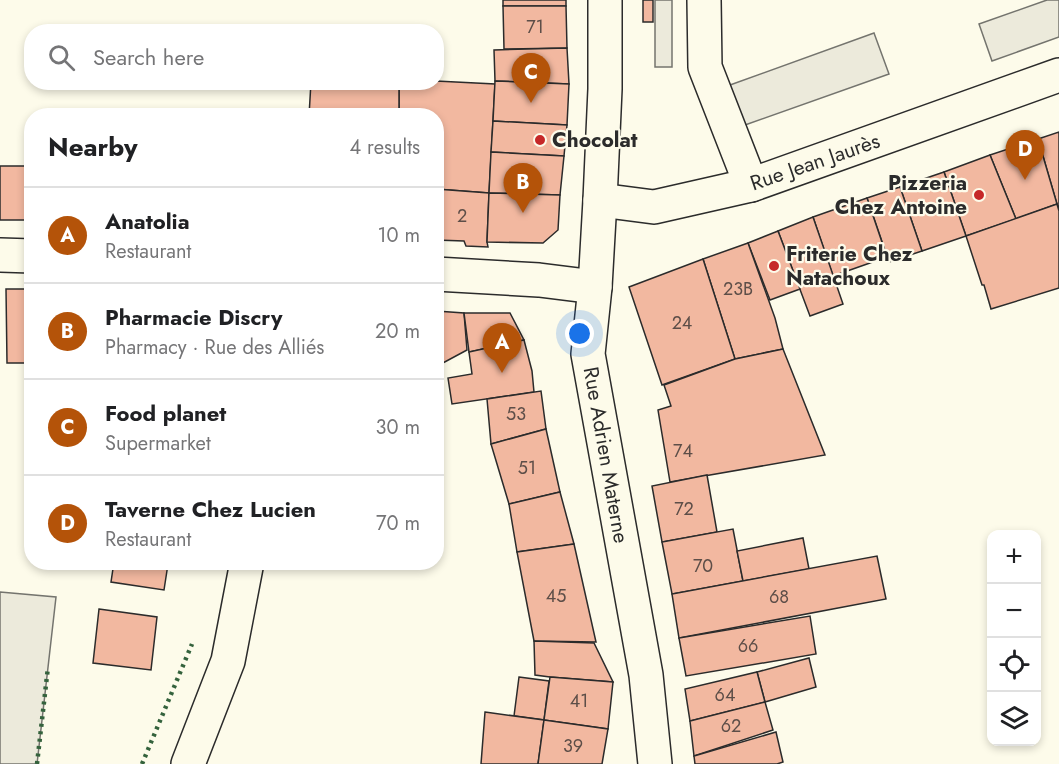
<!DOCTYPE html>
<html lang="en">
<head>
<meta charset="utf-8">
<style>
  body { margin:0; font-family:Jost,sans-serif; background:#f6f6f6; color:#202124 }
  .controls { position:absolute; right:18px; bottom:18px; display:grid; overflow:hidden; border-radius:12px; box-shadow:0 3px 9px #0003 }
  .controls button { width:54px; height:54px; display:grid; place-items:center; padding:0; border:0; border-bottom:2px solid #e0e0e0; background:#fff; color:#202124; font:30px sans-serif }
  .you { position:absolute; left:580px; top:334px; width:21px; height:21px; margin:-15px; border:4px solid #fff; border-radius:50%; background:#1a73e8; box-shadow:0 0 0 9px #1a73e833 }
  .badge { display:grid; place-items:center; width:39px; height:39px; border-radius:50%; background:#b45309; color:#fff; font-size:20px; font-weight:700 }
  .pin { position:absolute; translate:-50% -50px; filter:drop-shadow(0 2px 3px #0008) }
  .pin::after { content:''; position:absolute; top:32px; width:21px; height:18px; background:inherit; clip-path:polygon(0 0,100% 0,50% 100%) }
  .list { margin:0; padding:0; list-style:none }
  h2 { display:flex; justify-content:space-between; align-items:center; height:78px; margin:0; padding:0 24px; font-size:26px }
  h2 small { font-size:20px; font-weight:400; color:#757577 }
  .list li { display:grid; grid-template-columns:39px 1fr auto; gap:18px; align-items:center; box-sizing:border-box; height:96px; padding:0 24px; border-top:2px solid #e0e0e0 }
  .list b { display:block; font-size:22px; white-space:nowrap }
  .list p { margin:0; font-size:20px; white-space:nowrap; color:#757577 }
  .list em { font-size:20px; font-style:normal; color:#757577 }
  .icon { flex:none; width:33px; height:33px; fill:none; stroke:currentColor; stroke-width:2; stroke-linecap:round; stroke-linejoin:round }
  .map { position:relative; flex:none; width:1059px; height:764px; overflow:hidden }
  .search { position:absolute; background:#fff; box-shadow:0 3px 9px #0003; left:24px; top:24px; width:420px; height:66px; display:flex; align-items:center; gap:15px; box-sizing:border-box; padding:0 21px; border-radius:24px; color:#757577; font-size:22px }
  .panel { position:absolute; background:#fff; box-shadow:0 3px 9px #0003; left:24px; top:108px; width:420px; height:462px; border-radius:24px }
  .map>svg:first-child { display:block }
  .parking { fill:#eceadb; stroke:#74746e; stroke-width:1.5 }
  .building { fill:#f2b8a0; stroke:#2b2b2b; stroke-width:1.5 }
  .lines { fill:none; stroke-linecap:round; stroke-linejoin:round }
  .minor-casing { stroke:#2b2b2b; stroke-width:36 }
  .minor { stroke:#fdfbea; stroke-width:33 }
  .hedge { stroke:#34623c; stroke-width:4.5; stroke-dasharray:3 4.5; stroke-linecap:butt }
  .poi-dot { fill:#c62828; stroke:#fdfbea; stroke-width:2 }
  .labels { text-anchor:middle; stroke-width:4.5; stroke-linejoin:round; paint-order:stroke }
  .number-label { font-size:18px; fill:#5d4e48 }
  .poi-label { font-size:21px; font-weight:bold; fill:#2b2b2b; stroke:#fdfbea; text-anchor:start }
  .street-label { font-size:21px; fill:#2b2b2b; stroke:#fdfbea }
</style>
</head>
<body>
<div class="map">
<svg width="1059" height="764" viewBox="0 0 1059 764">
  <rect width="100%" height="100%" fill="#fdfbea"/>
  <g class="parking">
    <rect x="655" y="0" width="17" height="67"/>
    <polygon points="1047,0 1059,0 1059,37 992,61 979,24"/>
    <polygon points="874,33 889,74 745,125 730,85"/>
    <polygon points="0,592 56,597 37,764 0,764"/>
  </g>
  <g class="building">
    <rect x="503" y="0" width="63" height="6"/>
    <rect x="643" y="0" width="10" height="22"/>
    <polygon points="503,6 566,6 567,48 504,49"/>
    <polygon points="567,48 569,84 495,81 494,50"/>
    <polygon points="436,81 495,84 489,193 436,189 436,116 399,116 399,82"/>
    <polygon points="495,81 569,84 567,125 493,121"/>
    <polygon points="311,82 399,82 399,116 309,116"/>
    <polygon points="153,109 153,116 81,116 81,110"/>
    <polygon points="493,121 567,125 564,156 491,152"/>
    <polygon points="1059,132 1059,211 1038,139"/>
    <polygon points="1038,139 1057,204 1016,219 990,155"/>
    <polygon points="491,152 564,156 560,195 489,193"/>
    <polygon points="990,155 1016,219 966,236 944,172"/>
    <polygon points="29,156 32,156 32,220 28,166"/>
    <polygon points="0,166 28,166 31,220 0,220"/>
    <polygon points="944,172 966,236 922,251 900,187"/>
    <polygon points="900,187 922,251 889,262 867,198"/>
    <polygon points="436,189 489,193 487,242 488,247 466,246 464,241 436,240"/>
    <polygon points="489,193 560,195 558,230 543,243 487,242"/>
    <polygon points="867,198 887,257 833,276 813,217"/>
    <polygon points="1057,204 1059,211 1059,288 991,309 984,285 982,285 966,236"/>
    <polygon points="813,217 843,304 810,316 778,231"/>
    <polygon points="778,231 800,289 770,300 748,243"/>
    <polygon points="748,243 775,318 783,349 735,359 703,259"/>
    <polygon points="703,259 735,359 662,385 629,287"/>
    <polygon points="6,289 32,289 32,363 7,363"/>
    <polygon points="436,311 464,313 467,350 441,364 436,365"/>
    <polygon points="464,313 510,313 524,340 469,352"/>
    <polygon points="524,340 532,371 534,392 452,404 448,378 472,374 469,352"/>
    <polygon points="783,349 825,455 670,482 658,410 671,406 664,385 735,359"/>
    <polygon points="541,391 546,429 491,444 487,399"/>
    <polygon points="546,429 560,492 509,504 491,444"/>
    <polygon points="707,475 717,532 662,542 652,486"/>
    <polygon points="560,492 574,544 517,552 509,504"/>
    <polygon points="733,529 743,581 672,594 662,542"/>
    <polygon points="803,538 809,569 743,581 737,551"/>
    <polygon points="574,544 596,642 534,641 517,552"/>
    <polygon points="877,556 886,599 679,638 672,594"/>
    <polygon points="114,562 154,562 168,564 164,590 111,582"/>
    <polygon points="99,609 157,617 151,670 93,663"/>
    <polygon points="810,616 816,654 686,676 679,638"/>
    <polygon points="534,641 594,643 613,682 550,677 535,675"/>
    <polygon points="809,658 816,687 765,702 757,672"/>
    <polygon points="757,672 765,702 690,721 685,689"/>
    <polygon points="519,677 549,681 544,720 514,716"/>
    <polygon points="550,677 613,682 608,729 544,720"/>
    <polygon points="765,702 773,730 694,756 690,721"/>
    <polygon points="485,712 544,720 538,764 481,764"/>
    <polygon points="544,720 608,729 602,764 538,764"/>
    <polygon points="776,732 783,762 777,764 695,764 694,756"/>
  </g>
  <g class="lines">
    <defs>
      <g id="minor">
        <polyline points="605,0 605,89 600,200 595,287 588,354 646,675 655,764"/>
        <polyline points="704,0 705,67 751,185"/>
        <polyline points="600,200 654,207 751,185 1059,75"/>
        <polyline points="0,255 32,256"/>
        <polyline points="436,274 539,280 595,287"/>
        <polyline points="188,764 228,661 247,562"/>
      </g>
    </defs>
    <use href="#minor" class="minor-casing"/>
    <use href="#minor" class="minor"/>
    <g class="hedge">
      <polyline points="37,764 48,667"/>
      <polyline points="142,764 192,644"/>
    </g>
  </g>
  <g class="poi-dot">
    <circle cx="540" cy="140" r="6"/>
    <circle cx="979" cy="195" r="6"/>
    <circle cx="774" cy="266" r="6"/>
  </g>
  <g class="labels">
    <g class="number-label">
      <text x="535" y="33">71</text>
      <text x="462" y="222">2</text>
      <text x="738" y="295">23B</text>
      <text x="682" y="329">24</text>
      <text x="516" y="420">53</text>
      <text x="683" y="457">74</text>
      <text x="527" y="474">51</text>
      <text x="684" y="515">72</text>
      <text x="703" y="572">70</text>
      <text x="556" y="602">45</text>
      <text x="779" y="603">68</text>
      <text x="748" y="652">66</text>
      <text x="725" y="701">64</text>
      <text x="579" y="707">41</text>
      <text x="731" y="732">62</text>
      <text x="573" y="752">39</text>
    </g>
    <g class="poi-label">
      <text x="552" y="147">Chocolat</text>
      <text x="967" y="190" text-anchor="end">Pizzeria<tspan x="967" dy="24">Chez Antoine</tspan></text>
      <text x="786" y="261">Friterie Chez<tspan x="786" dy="24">Natachoux</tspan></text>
    </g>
    <g class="street-label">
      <text transform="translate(815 162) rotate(-19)" y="7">Rue Jean Jaurès</text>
      <text transform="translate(606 455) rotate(80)" y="7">Rue Adrien Materne</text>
    </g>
  </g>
</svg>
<div class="controls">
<button>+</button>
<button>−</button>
<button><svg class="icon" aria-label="locate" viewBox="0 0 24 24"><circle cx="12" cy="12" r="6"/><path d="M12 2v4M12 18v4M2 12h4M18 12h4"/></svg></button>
<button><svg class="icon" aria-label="layers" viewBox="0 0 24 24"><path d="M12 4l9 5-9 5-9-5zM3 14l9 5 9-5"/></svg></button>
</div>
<div class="you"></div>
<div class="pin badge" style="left:502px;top:373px">A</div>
<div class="pin badge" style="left:523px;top:213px">B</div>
<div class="pin badge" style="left:531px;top:103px">C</div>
<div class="pin badge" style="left:1025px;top:180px">D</div>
<div class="search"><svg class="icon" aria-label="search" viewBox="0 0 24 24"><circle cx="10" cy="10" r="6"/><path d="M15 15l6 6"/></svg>Search here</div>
<section class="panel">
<h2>Nearby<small>4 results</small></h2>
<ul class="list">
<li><span class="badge">A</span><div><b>Anatolia</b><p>Restaurant</p></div><em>10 m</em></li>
<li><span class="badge">B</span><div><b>Pharmacie Discry</b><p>Pharmacy · Rue des Alliés</p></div><em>20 m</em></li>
<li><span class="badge">C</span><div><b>Food planet</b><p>Supermarket</p></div><em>30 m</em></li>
<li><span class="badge">D</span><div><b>Taverne Chez Lucien</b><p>Restaurant</p></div><em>70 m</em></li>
</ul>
</section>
</div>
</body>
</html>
